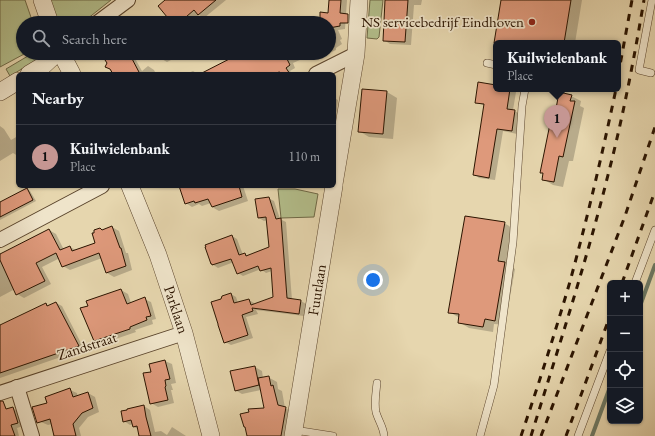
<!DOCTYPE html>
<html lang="en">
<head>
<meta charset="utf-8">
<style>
  body { margin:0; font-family:"EB Garamond",serif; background:#20242c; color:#f1f3f6 }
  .controls { position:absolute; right:12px; bottom:12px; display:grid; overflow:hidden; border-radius:6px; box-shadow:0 1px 3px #0004 }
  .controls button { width:36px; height:36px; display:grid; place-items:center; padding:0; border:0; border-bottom:1px solid #363941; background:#171b24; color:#f1f3f6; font:20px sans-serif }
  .you { position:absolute; left:373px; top:280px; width:14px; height:14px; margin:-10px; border:3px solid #fff; border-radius:50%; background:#1a73e8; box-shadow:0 0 0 6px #1a73e833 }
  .badge { display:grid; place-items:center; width:26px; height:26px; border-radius:50%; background:#c59692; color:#111; font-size:13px; font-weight:700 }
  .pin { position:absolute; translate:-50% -33px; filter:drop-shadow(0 1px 2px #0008) }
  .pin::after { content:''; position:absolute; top:21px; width:14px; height:12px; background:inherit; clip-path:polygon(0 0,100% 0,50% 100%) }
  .popup { position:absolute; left:493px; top:40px; width:128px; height:52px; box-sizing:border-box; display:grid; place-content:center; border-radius:6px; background:#171b24; filter:drop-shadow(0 1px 3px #0005); font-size:13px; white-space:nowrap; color:#9ea1a6 }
  .popup b { font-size:15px; color:#f1f3f6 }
  .popup::after { content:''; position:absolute; left:50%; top:100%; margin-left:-8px; border:8px solid transparent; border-top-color:#171b24 }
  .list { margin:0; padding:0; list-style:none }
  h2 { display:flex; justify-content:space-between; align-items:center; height:52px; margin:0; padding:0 16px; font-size:17px }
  h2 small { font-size:13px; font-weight:400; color:#9ea1a6 }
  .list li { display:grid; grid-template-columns:26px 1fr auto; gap:12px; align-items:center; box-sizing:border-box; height:64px; padding:0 16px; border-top:1px solid #363941 }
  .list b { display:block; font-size:15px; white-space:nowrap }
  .list p { margin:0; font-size:13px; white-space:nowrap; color:#9ea1a6 }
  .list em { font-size:13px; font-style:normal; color:#9ea1a6 }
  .icon { flex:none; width:22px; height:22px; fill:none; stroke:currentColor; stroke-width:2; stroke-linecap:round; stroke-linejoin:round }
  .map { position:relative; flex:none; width:655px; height:436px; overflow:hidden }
  .search { position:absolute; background:#171b24; box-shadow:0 1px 3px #0004; left:16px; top:16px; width:320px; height:44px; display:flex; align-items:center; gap:10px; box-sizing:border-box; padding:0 14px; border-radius:22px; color:#9ea1a6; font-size:15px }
  .panel { position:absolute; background:#171b24; box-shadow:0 1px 3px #0004; left:16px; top:72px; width:320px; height:116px; border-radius:6px }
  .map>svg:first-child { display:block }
  .green { fill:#b3be8b; stroke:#6f6946 }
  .shadow { fill:#0003 }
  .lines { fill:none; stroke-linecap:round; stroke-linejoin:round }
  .stream { stroke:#6c7863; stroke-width:4 }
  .building { fill:#de997b; stroke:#2b1400 }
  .service-casing { stroke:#5a442c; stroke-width:8 }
  .minor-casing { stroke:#5a442c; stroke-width:16 }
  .tertiary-casing { stroke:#5a442c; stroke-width:18 }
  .service { stroke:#efe4ca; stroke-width:7 }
  .minor { stroke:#efe4ca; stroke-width:14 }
  .tertiary { stroke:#efe4ca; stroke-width:17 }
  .rail { stroke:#2b1400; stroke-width:3; stroke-dasharray:7 7; stroke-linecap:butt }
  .poi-dot { fill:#8f2418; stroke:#efe4ca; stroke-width:1.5 }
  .labels { text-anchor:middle; stroke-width:3.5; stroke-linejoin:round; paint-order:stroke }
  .poi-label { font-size:15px; fill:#2b1400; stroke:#efe4ca; text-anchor:end }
  .street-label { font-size:15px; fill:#2b1400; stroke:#efe4ca }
</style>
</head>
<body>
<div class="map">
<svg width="655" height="436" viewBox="0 0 655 436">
  <rect width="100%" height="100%" fill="#e6d6ae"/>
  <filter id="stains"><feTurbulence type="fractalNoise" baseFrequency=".005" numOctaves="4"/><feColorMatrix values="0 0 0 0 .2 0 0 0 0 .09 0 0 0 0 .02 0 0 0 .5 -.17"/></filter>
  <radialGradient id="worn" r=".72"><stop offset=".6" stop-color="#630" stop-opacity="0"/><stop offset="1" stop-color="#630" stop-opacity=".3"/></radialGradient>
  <g class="green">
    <polygon points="0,0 25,0 33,23 23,23 23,53 26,53 0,67"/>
    <polygon points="50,0 111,0 82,23 57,23"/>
    <polygon points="370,0 383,0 379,37 377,39 367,38"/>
    <polygon points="33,53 38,53 40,58 10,76 6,69"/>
    <polygon points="278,189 295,189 318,194 314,217 281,218"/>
  </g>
  <g class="shadow">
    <polygon points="167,0 226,0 204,18 199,15 189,23 173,23"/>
    <polygon points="330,0 347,0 345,29 338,30 342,39 340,40 342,44 336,48 336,50 325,55 323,54 317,58 311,55 293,63 295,68 290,71 292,74 201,74 256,53 329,53 329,23 317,23 321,21 329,14"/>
    <polygon points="386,0 422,0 421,5 414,5 411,45 390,44 384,40"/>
    <polygon points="502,0 582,0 575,43 496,43 496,47 494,46"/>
    <polygon points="115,53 132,53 142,71 148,66 154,70 156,74 112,74 107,64 116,55"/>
    <polygon points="156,53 179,53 171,60 167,62 160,58"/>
    <polygon points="193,71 198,74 186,74"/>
    <polygon points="479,84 496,87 496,89 510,89 516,92 513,110 520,114 517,134 503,131 495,180 479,178 474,174 485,106 476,102"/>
    <polygon points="363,90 387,92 397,98 393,139 369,137 359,131"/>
    <polygon points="571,96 581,101 580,106 584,108 573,161 569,161 563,187 553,185 543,179 544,174 541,172"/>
    <polygon points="334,98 338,100 335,125 334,125"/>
    <polygon points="0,126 4,129 11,140 18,136 18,156 13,153 0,161"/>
    <polygon points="180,186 243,186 248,201 219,211 212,207 211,203 202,206 199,204 192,207 186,203"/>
    <polygon points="27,189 30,191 36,201 0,220 0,203"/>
    <polygon points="268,198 274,201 280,219 286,222 292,300 301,301 306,304 304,316 256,310 258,314 246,317 253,338 231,345 225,342 222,300 231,294 236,297 238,303 249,300 254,303 254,305 274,298 272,271 266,273 261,269 243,276 238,273 234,262 218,268 212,264 232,236 237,239 243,255 245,254 248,256 270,247 268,220 264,221 259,218"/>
    <polygon points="504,223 514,229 508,265 515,269 505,325 494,324 493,332 469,328 459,322 460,318 449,312"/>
    <polygon points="112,227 119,231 126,253 128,253 132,270 114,277 107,273 102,258 70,270 63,266 60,258 42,267 51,284 24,298 17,294 15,289 0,297 0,255 49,230 56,234 64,250 70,247 76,250 96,243 103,231"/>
    <polygon points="121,290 128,294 131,303 144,299 151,302 156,319 152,320 153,324 135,330 136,332 101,344 95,340"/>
    <polygon points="56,303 62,306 84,349 0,378 0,326 46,304 49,306"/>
    <polygon points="165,361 172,364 176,383 171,384 173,390 171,390 174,403 158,407 151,403 152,372 150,364"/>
    <polygon points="255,367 262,371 263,378 268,377 277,382 278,389 282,391 285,408 294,413 290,436 248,436 246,428 245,427 266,409 261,390 242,394 235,390"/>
    <polygon points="70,390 77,393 78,397 88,393 95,397 99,412 88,417 79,428 81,436 55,436 52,424 48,425 41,422 48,403"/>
    <polygon points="144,406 150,410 155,432 161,431 167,435 172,427 186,436 140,436 138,429 134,427 133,424 130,425 124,421"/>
    <polygon points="12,408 19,412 23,426 17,428 19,436 0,436 0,412"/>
  </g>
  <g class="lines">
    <g class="stream">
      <polyline points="640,306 655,265"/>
      <polyline points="592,436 610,387"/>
    </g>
  </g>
  <g class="building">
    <polygon points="165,0 216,0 198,15 194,10 179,23 172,23 158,6"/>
    <polygon points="329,0 341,0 340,13 348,14 348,23 340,23 340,26 329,28 329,23 320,23 320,12 328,13"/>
    <polygon points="385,0 408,0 405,42 383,41"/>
    <polygon points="501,0 571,0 564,43 494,43"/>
    <polygon points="117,53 129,53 140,74 113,74 110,69 105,67 107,63 105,60"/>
    <polygon points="241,53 284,53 290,65 286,68 290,74 285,74 279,72 275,74 200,74"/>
    <polygon points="478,82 496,85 495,89 510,89 507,109 515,110 512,131 497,129 489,178 473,175 484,104 475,103"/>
    <polygon points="362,89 387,91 383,134 358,132"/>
    <polygon points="559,92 572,95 570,101 575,101 563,157 559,156 554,182 542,180 543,173 540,173 551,119 554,120"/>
    <polygon points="179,186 239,186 242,197 212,207 208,199 195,203 194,201 185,204"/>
    <polygon points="27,188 33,200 0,217 0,202"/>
    <polygon points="269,197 276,219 281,218 287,298 301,300 299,314 252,308 253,311 242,315 248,335 224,343 218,325 218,324 211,302 221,299 222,296 231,293 234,303 249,299 251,305 273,297 271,268 260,271 258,266 237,274 231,259 212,265 212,264 211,264 205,247 206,247 205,245 232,235 239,255 245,253 246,256 269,247 266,217 258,218 255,199"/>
    <polygon points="465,216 505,222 498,261 505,262 495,321 485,319 483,327 458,323 459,314 448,313"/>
    <polygon points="112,226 120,248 121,248 126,266 106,273 99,253 62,267 56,253 36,263 45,281 16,295 0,260 0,254 49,229 60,250 70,246 72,251 95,243 92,233 94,233 94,230 100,228 102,230"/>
    <polygon points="121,289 127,304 145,297 151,316 146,317 147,320 130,327 130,329 94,341 80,308 88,306 86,301"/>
    <polygon points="56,302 79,346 0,373 0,325 46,303 47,306"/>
    <polygon points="165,360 170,379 165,380 166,386 165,387 168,400 150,404 143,373 151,372 149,364"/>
    <polygon points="255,366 259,385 235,391 230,371"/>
    <polygon points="269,376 271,386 273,385 278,405 286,407 281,436 247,436 245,427 244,427 240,414 249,412 248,409 264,408 258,378"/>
    <polygon points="70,388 73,397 88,392 93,408 82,413 73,424 76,436 54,436 50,419 37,423 32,407 47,403 45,397"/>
    <polygon points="0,401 3,401 6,409 13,407 18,423 11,425 15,436 0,436"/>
    <polygon points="144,405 146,417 151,436 139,436 137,426 133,427 131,420 123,422 121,411 127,410 127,409"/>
  </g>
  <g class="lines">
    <defs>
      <g id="service">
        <polyline points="487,63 496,65"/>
        <polyline points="651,73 639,70 652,0"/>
        <polyline points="635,283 655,230"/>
        <path d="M377,383c-1,9 -3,20 -1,29 2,8 8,16 8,24"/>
        <polyline points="301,431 333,436"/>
        <polyline points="480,436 494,385 513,242 522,106 525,89"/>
        <polyline points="578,436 610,351"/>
      </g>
      <g id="minor">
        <polyline points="97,23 128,0"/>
        <polyline points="316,74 356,54"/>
        <polyline points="0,240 102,186"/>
        <polyline points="17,387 32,436"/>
        <polyline points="0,393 184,333"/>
      </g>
      <g id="tertiary">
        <polyline points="42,0 50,23"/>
        <polyline points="61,53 72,74"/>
        <polyline points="29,74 44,65 57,53"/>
        <polyline points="0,92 18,81"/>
        <polyline points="334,184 356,54 359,0"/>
        <path id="s1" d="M130,186l28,69 26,78 27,103"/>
        <path id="s2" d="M293,436l41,-250"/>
      </g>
    </defs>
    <use href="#service" class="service-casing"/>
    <use href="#minor" class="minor-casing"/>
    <use href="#tertiary" class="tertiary-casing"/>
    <use href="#service" class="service"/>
    <use href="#minor" class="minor"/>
    <use href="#tertiary" class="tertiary"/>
    <g class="rail">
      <polyline points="618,76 632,0"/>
      <polyline points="622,283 655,191"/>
      <path d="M521,436c17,-50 33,-100 48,-151 18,-65 33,-130 47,-196"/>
      <path d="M531,436c27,-87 55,-173 77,-261 15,-58 26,-116 36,-175"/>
      <polyline points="541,436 596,292 625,216 655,127"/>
      <polyline points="566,436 610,316"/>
    </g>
  </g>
  <circle class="poi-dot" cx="532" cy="22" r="4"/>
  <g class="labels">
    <g class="poi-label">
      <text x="524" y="27">NS servicebedrijf Eindhoven</text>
    </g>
    <g class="street-label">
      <text dy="5" stroke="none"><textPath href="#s2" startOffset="148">Fuutlaan</textPath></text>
      <text dy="5" stroke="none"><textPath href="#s1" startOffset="132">Parklaan</textPath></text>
      <text transform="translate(87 346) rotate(-18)" y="5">Zandstraat</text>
    </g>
  </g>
  <rect width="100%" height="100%" filter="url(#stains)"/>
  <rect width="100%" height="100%" fill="url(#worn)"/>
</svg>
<div class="controls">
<button>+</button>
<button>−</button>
<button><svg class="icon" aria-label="locate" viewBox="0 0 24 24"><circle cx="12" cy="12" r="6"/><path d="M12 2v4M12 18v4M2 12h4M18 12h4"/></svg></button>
<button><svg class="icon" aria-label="layers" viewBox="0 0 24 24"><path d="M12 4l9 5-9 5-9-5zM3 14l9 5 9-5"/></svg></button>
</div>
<div class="you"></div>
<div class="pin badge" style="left:557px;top:138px">1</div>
<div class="popup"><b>Kuilwielenbank</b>Place</div>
<div class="search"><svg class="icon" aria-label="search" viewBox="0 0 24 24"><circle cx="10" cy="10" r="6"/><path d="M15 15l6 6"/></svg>Search here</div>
<section class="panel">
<h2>Nearby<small></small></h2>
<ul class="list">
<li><span class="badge">1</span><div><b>Kuilwielenbank</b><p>Place</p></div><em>110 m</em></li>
</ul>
</section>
</div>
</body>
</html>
